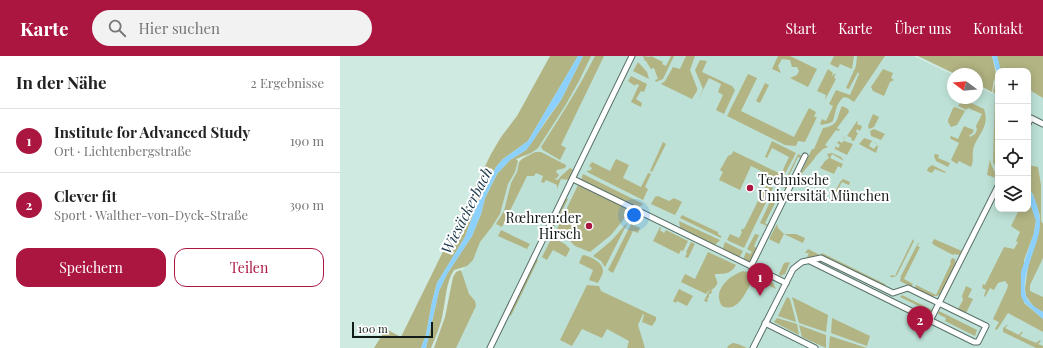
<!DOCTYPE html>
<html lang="de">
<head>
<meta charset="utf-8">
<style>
  body { margin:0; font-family:"Playfair Display",serif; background:#f2f2f2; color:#222 }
  .controls { position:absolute; right:12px; top:12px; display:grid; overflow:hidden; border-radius:8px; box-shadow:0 2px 10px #0003 }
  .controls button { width:36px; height:36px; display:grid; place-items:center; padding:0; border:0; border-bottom:1px solid #e0e0e0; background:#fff; color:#222; font:20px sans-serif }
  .compass { position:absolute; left:607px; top:12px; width:36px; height:36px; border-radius:50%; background:#fff; box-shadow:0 2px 10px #0003; rotate:286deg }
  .scale { position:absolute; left:12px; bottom:10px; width:81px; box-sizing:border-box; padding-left:4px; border:2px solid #111b18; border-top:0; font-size:11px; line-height:14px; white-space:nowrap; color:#111b18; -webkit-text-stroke:3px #fff; paint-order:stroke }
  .you { position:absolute; left:294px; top:159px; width:14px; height:14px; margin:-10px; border:3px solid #fff; border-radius:50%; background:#1a73e8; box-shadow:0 0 0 6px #1a73e833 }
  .badge { display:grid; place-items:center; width:26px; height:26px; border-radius:50%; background:#ab1641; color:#fff; font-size:13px; font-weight:700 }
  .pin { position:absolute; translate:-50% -33px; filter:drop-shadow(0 1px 2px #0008) }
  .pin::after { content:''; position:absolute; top:21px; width:14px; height:12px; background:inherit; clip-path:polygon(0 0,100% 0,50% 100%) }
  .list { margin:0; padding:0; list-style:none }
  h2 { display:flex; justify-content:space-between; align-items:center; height:52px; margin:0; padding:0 16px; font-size:17px }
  h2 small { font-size:13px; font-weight:400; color:#767676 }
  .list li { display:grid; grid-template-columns:26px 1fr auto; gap:12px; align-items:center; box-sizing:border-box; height:64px; padding:0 16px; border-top:1px solid #e0e0e0 }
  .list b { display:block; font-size:15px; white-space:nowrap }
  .list p { margin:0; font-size:13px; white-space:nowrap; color:#767676 }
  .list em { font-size:13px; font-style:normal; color:#767676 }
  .actions { display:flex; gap:8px; padding:12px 16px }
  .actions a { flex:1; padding:9px 0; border:1px solid #ab1641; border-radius:12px; text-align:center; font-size:14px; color:#ab1641 }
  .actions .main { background:#ab1641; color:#fff }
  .icon { flex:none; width:22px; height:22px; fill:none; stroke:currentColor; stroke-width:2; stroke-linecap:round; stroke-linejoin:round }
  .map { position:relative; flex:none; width:703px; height:292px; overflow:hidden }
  header { display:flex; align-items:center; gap:24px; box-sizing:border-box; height:56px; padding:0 20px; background:#ab1641; color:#fff }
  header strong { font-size:19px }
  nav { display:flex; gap:22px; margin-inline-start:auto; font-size:14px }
  .search { width:280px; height:36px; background:#f2f2f2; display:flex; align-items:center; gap:10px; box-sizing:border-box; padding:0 14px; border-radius:22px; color:#767676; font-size:15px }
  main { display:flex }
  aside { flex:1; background:#fff }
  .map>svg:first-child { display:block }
  .built { fill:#bde1d6 }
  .green { fill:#b3b483 }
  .water { fill:#8cd1fe }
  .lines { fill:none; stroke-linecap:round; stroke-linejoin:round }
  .street-casing { stroke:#597169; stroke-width:7 }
  .street { stroke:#fff; stroke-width:5 }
  .poi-dot { fill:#ab1641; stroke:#fff; stroke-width:1.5 }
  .labels { text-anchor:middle; stroke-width:4; stroke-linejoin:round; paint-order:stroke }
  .poi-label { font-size:14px; fill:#111b18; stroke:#fff; text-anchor:start }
  .water-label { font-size:15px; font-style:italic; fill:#18374a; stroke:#fff }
</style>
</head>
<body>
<header>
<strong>Karte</strong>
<div class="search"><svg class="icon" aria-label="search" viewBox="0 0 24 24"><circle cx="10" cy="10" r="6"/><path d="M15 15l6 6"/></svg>Hier suchen</div>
<nav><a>Start</a><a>Karte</a><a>Über uns</a><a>Kontakt</a></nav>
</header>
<main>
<aside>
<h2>In der Nähe<small>2 Ergebnisse</small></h2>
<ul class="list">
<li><span class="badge">1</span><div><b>Institute for Advanced Study</b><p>Ort · Lichtenbergstraße</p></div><em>190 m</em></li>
<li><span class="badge">2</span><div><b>Clever fit</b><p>Sport · Walther-von-Dyck-Straße</p></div><em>390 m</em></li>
</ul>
<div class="actions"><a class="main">Speichern</a><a>Teilen</a></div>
</aside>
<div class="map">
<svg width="703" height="292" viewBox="0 0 703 292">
  <rect width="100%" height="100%" fill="#cfeae1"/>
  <polygon class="built" points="249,0 573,0 613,19 613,42 637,42 637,31 653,38 658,31 658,153 688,153 688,24 703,29 703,292 99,292 115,230 173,112 194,92"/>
  <g class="green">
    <polygon points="210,0 238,0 188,85 163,103 156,111 136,151 125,181 97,227 92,246 86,279 81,292 34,292 46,273 61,281 151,98 161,81 177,60"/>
    <path d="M243,0h8l-12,25 -14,25 -27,42 -7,5 -15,6 2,2 -3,11 -7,12 -8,30 -9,14 -11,14 -7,18 -6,6 -13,4c-8,12 -8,28 -11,42 -2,13 -7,24 -12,36h-5l13,-57 8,-17 25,-38 9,-22 4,-16 12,-24 13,-14 16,-10 35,-50z"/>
    <path d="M255,0h9l-43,89 5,3 -6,12 -17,-10 -2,-3c19,-30 38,-59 54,-91z"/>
    <polygon points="303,0 310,1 311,0 323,6 322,8 326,10 331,0 334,0 323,23 316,26 315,24 318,23 314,12 311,13 306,5 305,5"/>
    <polygon points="346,0 355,0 350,14 357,32 357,35 352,43 321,28 325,25 333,11 340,13"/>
    <polygon points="438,0 450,0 477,13 468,31 450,22 457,19 459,15 457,11 452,11 450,4 442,3 438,10 441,17 432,13"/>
    <polygon points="494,0 514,0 512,13 500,8 498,12 490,8"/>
    <path d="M517,0h28l-31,46 -6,-4 -4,-1c-8,6 -8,14 -11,24l-3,2 -9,2 -1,-1 2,-5 4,2 7,-15 -4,-2 7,-14 14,5 9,-21 -1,-2 -9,17 -3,-1 10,-22z"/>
    <path d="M578,0h74c7,25 8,52 6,77 -1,7 -3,12 -3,19 0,7 3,14 3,21l-5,-11 2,-68 -2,-2 2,-9 -1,-5 -2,14 -15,-8v-10h-22z"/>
    <polygon points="657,0 703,0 703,42 688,33 688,15 663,15 660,13"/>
    <polygon points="360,4 367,5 362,16 392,30 395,34 384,58 376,54 383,39 378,36 381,28 369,22 357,46 363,33 355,14"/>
    <polygon points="298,6 307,16 309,23 293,15"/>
    <polygon points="488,13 493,17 492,20 496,17 494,22 496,23 485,44 486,39 477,35"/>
    <polygon points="543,13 553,17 551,22 554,24 550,26 544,40 533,35 531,31"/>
    <polygon points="408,18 417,22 401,55 454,81 469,52 476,56 474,61 477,61 465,86 458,85 456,90 445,89 387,60"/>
    <polygon points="291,20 307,28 304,36 301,35 296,43 302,47 301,51 291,46 299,29 296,28 295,30 288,25"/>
    <polygon points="425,27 429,29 420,47 416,45"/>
    <path d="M623,43l21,10c7,19 -9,27 -11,42 -1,7 1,9 -2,16l-12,-6 -2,3 -6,-4 8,-17 -8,-4 -1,-2 1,-1 7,3 6,-13 10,4 -2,4 -3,1 1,2 5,-3 2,-4 -1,-4 6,-12 -14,-6 -2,2 -8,-4z"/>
    <path d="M502,50l6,3 1,3 -12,16 3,2 -1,1 -3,-1 -11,15 3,2 -5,2 -8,8v1l-16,19 13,-28h2l9,-21c17,-3 13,-10 19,-22z"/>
    <polygon points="615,51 625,55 617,69 611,71 608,66 608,64 613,52"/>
    <polygon points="533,58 539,61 534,71 529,73 528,70"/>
    <polygon points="517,65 518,66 517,68 522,70 520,75 517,73 516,76 518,77 514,85 511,84 512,82 507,80"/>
    <polygon points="534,73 545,78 541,84 531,80 530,75"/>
    <polygon points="502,80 505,82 504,85 513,88 507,99 495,93 495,90 498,92 500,89 497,87 499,85 502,87 505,83"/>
    <polygon points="524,82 533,85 531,86 529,90 534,93 537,89 535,87 535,86 538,91 536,97 519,88"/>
    <polygon points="432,85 456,97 439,129 436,127 435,129 428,127 431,120 411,110 400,134 379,124 383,116 380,114 388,100 392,98 393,95 441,118 449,101 432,92 427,102 425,101"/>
    <polygon points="323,86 326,88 312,116 310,115"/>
    <polygon points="195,96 201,96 226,109 226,110 225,112 217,114 216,116 219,119 217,122 214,123 218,124 220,121 230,112 234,114 229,124 221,123 217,133 217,129 206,124 204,127 201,126 203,120 196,117 194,120 187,120 162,171 156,168 164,155 171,127 177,116 179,106 182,103"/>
    <polygon points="492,97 501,101 504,105 492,98 490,102 503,108 501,112 498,110 494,118 480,112 485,105 489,102 487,98"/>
    <polygon points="458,98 462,100 461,102 458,101 445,128 449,130 447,133 442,131"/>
    <polygon points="595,98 599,99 598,102 610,107 608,111 596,105 594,100"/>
    <polygon points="276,103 289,109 283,122 301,131 308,117 311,118 305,131 308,133 303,144 247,116 248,114 250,115 252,112 249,110 252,106 270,115"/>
    <polygon points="650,103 651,108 657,121 656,122 647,119"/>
    <polygon points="592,109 606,116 605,117 595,113 592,117 587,115 588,112"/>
    <polygon points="688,109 698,111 701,129 701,165 703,168 703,202 690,229 690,235 703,241 703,256 694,251 686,240 685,233 688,211 698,179 700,160 693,138 688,131"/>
    <polygon points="243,118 303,148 298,152 241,124"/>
    <polygon points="503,123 510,126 509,129 502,126 494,141 493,140 500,126"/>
    <polygon points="238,129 288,153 288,158 271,179 250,196 235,190 227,182 215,177"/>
    <polygon points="425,129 433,132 404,192 387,184 390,178 399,182 402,176 401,175 402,173 404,173 425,131"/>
    <polygon points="435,135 442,138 441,145 437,143 425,167 429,170 427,170 420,167"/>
    <polygon points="318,140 329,145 334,142 342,146 335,159 311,148 315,141"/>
    <polygon points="688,141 696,164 694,177 684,204 684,247 703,263 703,276 668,257 657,274 655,273 659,266 653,263 667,233 668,229 665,225 658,227 654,234 650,232 645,241 644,240 646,234 642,232 643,228 645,229 664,191 674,193 678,186 676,185 680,176 671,170 678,156 674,154 688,153"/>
    <polygon points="226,143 228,143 212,175 211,173"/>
    <polygon points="342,159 378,176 378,178 381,180 381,182 340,162"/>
    <polygon points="339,165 380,184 375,189 372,188 340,172"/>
    <polygon points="288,166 265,211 261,205 253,200 271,185"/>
    <polygon points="291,168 300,172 298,177 293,175 273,217 268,214"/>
    <polygon points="437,168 438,172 444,178 456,178 465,182 463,187 444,178 439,188 429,183"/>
    <polygon points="320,171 321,172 320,174 324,177 326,174 348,185 343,195 341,194 339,198 313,185"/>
    <polygon points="161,174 190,188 187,193 158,180"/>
    <polygon points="415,178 419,179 414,190 417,193 412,203 408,206 403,204 406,196 410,198 412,196 407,193"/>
    <polygon points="212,181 225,188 230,193 226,201 213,194 207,204 202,201"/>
    <polygon points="573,183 574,185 557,219 554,221 550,221 551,219 555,220"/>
    <polygon points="594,183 622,195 619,199 614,198 613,199 594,189 592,187"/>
    <polygon points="351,186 355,188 348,202 345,201 347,197 346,196"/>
    <polygon points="385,186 403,195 399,202 385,195 383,192"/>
    <polygon points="578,187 579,187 577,190 580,191 564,223 573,228 571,231 560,225 561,220"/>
    <polygon points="468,193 480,199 482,197 545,228 546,231 486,202 473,201 466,203 469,197 465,197"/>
    <path d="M368,196l28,13c-5,9 -12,9 -21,9v2l2,5c1,4 -2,7 -6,9l1,1 -1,3h-2v3l-2,2 1,1 -1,2 -3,-1 6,-12 -4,5 -25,-12 4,-8 10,5z"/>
    <path d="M244,199c7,2 19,7 19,16 0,4 -4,9 -5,12l-9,-3 4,-10 -14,-7 3,-7z"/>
    <polygon points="612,202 615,203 616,209 602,237 597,240 591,240 574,233 576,229 596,239 611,207 610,206"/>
    <polygon points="196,203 198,204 171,260 169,257"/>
    <polygon points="450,206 445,218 440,220 439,218 444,207"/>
    <polygon points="121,214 129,238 135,245 136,250 116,292 94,292 105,261 113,221 116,216"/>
    <path d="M403,215l4,1 7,5c-7,12 -15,37 -32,29 -10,-16 7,-30 21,-35z"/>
    <polygon points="422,221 433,227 436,233 423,227 424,224 419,222"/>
    <polygon points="247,229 259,230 261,235 316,261 316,264 312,270 302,266 304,259 303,258 298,269 305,292 287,292 289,285 267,273 262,282 242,273 232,290 220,284"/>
    <polygon points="626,230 632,233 628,241 633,243 626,257 618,253 623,244 622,240"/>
    <polygon points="339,233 353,240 347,250 337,245 336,247 333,245"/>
    <polygon points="562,239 592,254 591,256 560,241"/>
    <polygon points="447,241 450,243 456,266 438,260"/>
    <polygon points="452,241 488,259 486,276 459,267"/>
    <polygon points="599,255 637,274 635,280 605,265 606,262 598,258"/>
    <polygon points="437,262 457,268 459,279 434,266"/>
    <polygon points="492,262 530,280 527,290 491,277"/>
    <polygon points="459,269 486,279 486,292 462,281"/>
    <polygon points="667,269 668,269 665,272 679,279 681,276 683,276 680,280 696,287 700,284 701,285 698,288 703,290 703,292 696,292 663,276 663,272"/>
    <polygon points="490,280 527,292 489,292"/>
    <polygon points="393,287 398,288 407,292 387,292 389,289"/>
  </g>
  <g class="water">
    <polygon points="238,0 243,0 221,44 207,63 191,88 186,94 170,104 157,118 145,142 141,158 132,180 107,218 99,235 86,292 81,292 86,279 92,246 97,227 125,181 136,151 156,111 163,103 188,85"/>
    <polygon points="652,0 657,0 661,15 658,15 658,31 656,13"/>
    <path d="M688,131c7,10 12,24 12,37 0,20 -21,52 -14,72 2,7 10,12 17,16v7l-19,-17 -3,-6v-24l13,-39 2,-12 -8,-24z"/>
  </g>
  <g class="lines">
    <defs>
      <g id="street">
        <polyline points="688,68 691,62 703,68"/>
        <polyline points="233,123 446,227"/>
        <polyline points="411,210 465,100"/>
        <polyline points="590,265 658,130"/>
        <polyline points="425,267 475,292"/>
        <polyline points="150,292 292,0"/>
        <polyline points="413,292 453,213 462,206 481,202 553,237 568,232 646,270 638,286 634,286 470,205"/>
      </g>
    </defs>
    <use href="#street" class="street-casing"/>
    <use href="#street" class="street"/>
  </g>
  <g class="poi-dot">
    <circle cx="410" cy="132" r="4"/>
    <circle cx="249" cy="170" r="4"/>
  </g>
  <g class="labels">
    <g class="poi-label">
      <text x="418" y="129">Technische<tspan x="418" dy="16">Universität München</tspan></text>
      <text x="241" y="167" text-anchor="end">Rœhren:der<tspan x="241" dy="16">Hirsch</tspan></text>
    </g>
    <g class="water-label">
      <text transform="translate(127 155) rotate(-63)" y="5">Wiesäckerbach</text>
    </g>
  </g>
</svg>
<div class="controls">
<button>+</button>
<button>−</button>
<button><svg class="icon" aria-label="locate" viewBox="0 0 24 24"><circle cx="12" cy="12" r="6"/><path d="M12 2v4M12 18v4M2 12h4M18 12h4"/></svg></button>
<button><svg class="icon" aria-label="layers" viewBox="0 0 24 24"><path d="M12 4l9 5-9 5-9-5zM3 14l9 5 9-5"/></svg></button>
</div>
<svg class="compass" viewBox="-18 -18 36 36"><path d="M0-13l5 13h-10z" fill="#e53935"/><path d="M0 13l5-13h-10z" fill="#767676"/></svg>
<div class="scale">100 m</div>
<div class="you"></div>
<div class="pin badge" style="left:420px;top:240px">1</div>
<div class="pin badge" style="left:580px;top:283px">2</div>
</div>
</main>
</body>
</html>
